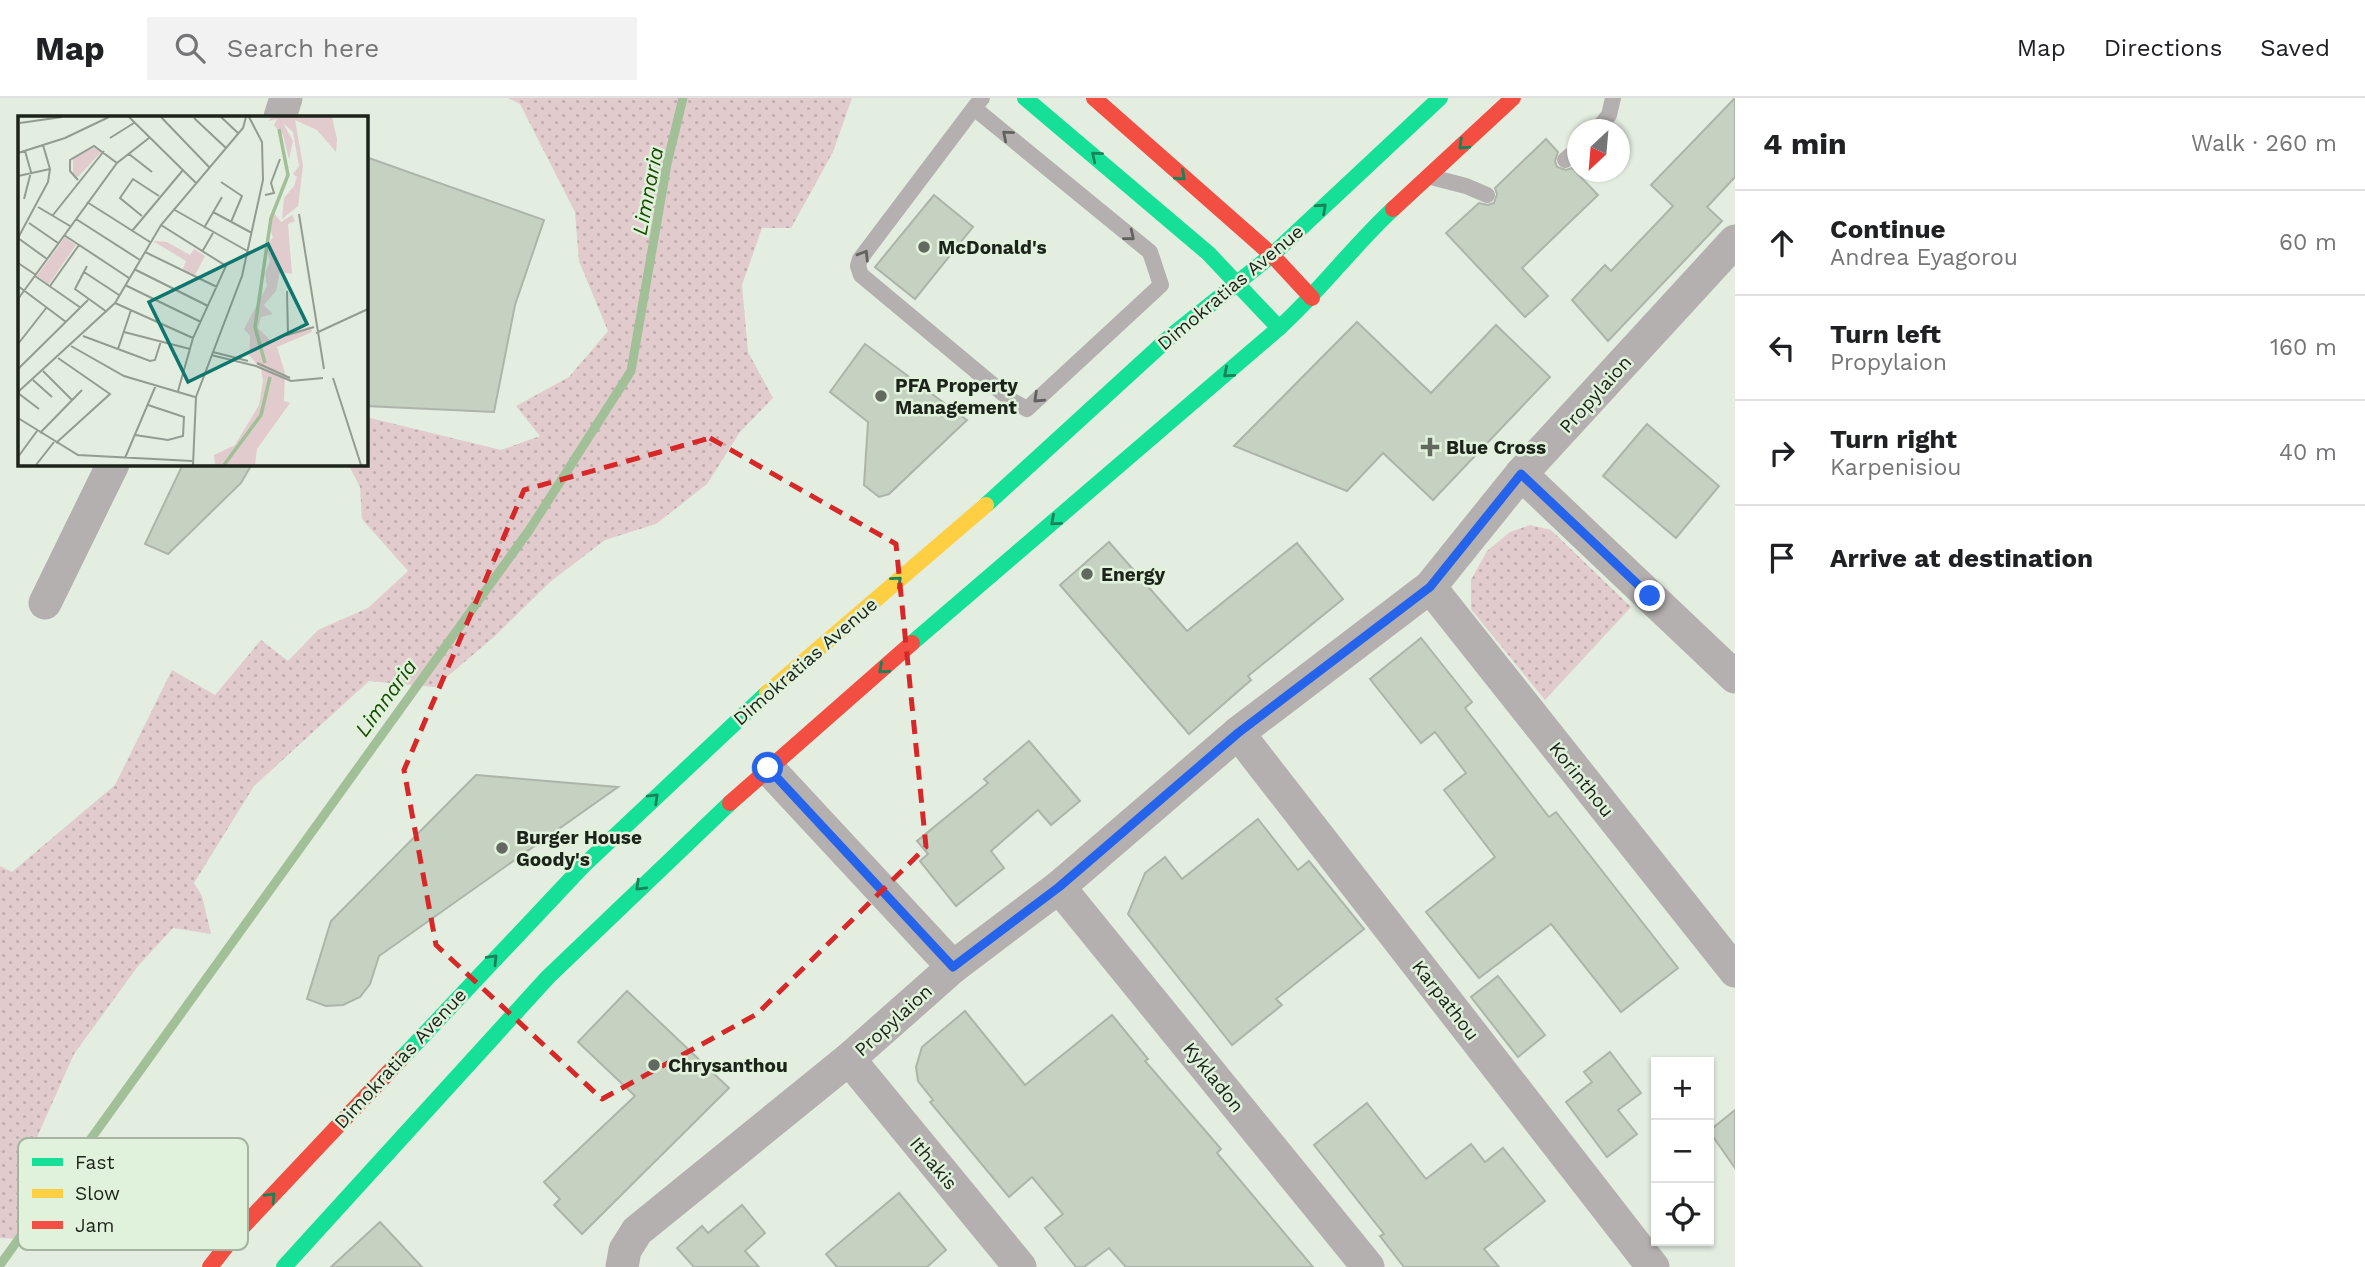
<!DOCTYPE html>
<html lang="en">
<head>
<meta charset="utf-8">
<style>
  body { margin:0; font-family:"Work Sans",sans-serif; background:#f2f2f2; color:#202124 }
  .controls { position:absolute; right:21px; bottom:21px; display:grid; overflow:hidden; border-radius:0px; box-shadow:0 2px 5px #0004 }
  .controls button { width:63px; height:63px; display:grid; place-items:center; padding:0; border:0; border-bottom:2px solid #e0e0e0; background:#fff; color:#202124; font:35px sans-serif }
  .compass { position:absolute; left:1567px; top:21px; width:63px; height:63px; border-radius:50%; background:#fff; box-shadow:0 2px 5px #0004; rotate:206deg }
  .stop { position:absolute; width:21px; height:21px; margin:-16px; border:5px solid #2563eb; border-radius:50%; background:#fff }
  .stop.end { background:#2563eb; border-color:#fff; box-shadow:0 2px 7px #0008 }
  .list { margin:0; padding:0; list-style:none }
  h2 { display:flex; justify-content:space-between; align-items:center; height:91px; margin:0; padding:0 28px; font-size:30px }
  h2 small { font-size:23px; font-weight:400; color:#757577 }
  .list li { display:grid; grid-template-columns:46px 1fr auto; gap:21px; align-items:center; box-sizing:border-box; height:105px; padding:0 28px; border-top:2px solid #e0e0e0 }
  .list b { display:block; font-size:26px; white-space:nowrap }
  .list p { margin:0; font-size:23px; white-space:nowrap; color:#757577 }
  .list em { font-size:23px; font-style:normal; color:#757577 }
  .icon { flex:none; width:38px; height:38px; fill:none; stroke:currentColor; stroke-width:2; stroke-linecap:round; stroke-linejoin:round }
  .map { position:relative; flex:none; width:1735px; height:1169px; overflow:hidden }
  header { display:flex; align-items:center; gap:42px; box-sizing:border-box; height:98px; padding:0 35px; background:#fff; border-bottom:2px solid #e0e0e0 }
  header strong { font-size:33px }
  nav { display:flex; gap:38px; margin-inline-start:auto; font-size:24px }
  .search { width:490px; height:63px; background:#f2f2f2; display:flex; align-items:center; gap:18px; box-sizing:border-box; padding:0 24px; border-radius:0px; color:#757577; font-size:26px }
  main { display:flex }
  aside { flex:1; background:#fff }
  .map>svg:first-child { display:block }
  .grass { fill:url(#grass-dots) }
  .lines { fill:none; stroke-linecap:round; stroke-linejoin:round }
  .stream { stroke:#a1c097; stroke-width:9 }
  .building { fill:#c5d2c1; stroke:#adb4aa; stroke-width:2 }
  .lane { stroke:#b3b0af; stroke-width:16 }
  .street { stroke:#b3b0af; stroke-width:33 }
  .fast { stroke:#16e098; stroke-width:16 }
  .slow { stroke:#ffcf43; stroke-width:16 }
  .jam { stroke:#f24e42; stroke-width:16 }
  .oneway { stroke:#60625d }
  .oneway2 { stroke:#198259 }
  .route { stroke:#2563eb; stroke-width:9 }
  .marked { fill:none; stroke:#d62828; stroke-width:5; stroke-dasharray:14 9; stroke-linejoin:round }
  .poi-dot { fill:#626a5f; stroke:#e0f2db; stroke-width:2.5 }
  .labels { text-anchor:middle; stroke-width:5; stroke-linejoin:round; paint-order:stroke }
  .poi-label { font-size:19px; font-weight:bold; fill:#1c231a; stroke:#e0f2db; text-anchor:start }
  .street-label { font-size:19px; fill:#1c231a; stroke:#e0f2db }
  .water-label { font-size:21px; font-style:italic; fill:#184c00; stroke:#e0f2db }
  .inset-river { fill:none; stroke:#a1c097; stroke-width:3.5 }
  .inset-road { fill:none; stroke:#939c91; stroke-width:2 }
  .view { fill:#0f766e; fill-opacity:0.15; stroke:#0f766e; stroke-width:3.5 }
  .inset-edge { fill:none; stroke:#1c231a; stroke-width:3.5 }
  .key { fill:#e0f2db; stroke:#a5b4a1; stroke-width:2 }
  .key-label { font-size:19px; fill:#1c231a }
</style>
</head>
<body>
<header>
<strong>Map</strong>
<div class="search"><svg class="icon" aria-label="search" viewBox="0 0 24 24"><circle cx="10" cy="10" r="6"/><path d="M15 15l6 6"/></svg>Search here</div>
<nav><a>Map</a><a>Directions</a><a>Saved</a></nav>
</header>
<main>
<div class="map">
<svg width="1735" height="1169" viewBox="0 0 1735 1169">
  <defs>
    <pattern id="grass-dots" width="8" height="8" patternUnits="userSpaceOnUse" patternTransform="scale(1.75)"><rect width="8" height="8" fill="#e1cbcd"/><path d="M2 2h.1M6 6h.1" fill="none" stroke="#c0aeaf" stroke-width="1.8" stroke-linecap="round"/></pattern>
  </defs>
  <rect width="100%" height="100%" fill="#e3ede0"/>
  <g class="grass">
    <polygon points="508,0 852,0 833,54 791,130 762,130 742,187 748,254 773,300 740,334 707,386 656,426 605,442 550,484 495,538 435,589 369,583 254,688 194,785 202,798 211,836 173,830 138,868 74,956 22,1073 42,1091 42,1142 0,1140 0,768 12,774 115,687 172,572 215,597 261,542 288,563 318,532 368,510 408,473 362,421 360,389 348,366 366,366 366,319 501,352 540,338 516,308 569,279 608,233 579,163 575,114 520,6"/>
    <polygon points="1530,427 1551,432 1631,509 1545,602 1471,511 1471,482 1487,453 1510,434"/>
  </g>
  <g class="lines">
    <polyline class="stream" points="0,1167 530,431 631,273 667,66 683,0"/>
  </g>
  <g class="building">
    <polygon points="1735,0 1735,79 1707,109 1722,123 1608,243 1572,202 1605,167 1611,173 1673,108 1651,87"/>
    <polygon points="1546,41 1558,54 1555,63 1557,69 1566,72 1572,70 1598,97 1522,170 1548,198 1525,219 1446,135 1479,105 1488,107 1494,105 1497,96 1495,90"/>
    <polygon points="366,59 544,122 515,207 494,314 366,308"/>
    <polygon points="934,97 973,129 915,201 875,169"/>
    <polygon points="1357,224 1431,295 1496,227 1550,279 1433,402 1383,355 1347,393 1234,348"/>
    <polygon points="865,246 967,322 889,396 879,399 864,387 868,324 830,294"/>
    <polygon points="1647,326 1719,388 1676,440 1603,378"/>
    <polygon points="183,366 252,366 241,385 168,456 145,446"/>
    <polygon points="1109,444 1187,533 1297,445 1343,501 1248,578 1251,582 1189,636 1060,487"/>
    <polygon points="1421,540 1472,604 1465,610 1549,719 1556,714 1678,870 1621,914 1551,826 1479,880 1426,814 1495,759 1444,692 1466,675 1435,634 1421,645 1370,581"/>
    <polygon points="1029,643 1080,703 1051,727 1038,712 991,753 1004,770 956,808 920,763 928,756 917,743 988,685 984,681"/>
    <polygon points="476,677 618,689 379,858 370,886 360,899 343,907 326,908 307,901 331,823"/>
    <polygon points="1258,721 1298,772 1309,763 1364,831 1276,901 1282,907 1232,947 1128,816 1145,775 1165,759 1182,781"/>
    <polygon points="1498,878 1545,937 1518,959 1471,899"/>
    <polygon points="627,893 729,990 582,1136 554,1107 560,1101 544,1084 635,998 578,944"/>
    <polygon points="965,913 1025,987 1112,917 1148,961 1145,963 1221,1051 1217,1055 1313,1169 1126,1169 1109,1150 1084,1169 1076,1169 1045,1130 1063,1116 1032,1079 1009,1099 930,1004 933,1002 918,983 916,969 922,949"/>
    <polygon points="1610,954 1641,995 1618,1012 1637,1036 1607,1059 1566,1004 1592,984 1584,974"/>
    <polygon points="1367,1005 1426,1081 1471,1046 1485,1064 1503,1050 1545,1103 1484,1151 1499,1169 1404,1169 1380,1138 1384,1136 1314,1047"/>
    <polygon points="1735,1012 1735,1070 1709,1033"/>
    <polygon points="899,1095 946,1152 927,1169 837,1169 826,1156"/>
    <polygon points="742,1107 765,1135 745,1153 759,1169 694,1169 677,1150 702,1128 708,1135"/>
    <polygon points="380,1124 422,1169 331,1169"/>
  </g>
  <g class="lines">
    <g class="lane">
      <polyline points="974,10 1150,154 1161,187 1027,311 1011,302 861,177 858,168 860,161 974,10 982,0"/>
      <polyline points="1597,32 1609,17 1613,0"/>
      <polyline points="1565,62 1577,52"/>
      <polyline points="1431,79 1466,88 1487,97"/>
    </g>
    <g class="street">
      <polyline points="280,19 286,0"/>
      <polyline points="1521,376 1735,579"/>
      <polyline points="1430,489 1735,873"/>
      <polyline points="45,505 113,366"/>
      <polyline points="1238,635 1653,1169"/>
      <polyline points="768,670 953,869"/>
      <polyline points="1059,789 1368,1169"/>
      <polyline points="849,961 1020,1169"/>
      <polyline points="622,1169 625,1152 637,1133 849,961 953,869 1059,789 1238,635 1430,489 1521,376 1735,143"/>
    </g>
    <g class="fast">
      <polyline points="1025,0 1208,155 1279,230"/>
      <polyline points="986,407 1171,238 1272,157 1440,0"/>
      <path d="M912,545l367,-315c41,-37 73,-81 114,-119"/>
      <polyline points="402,960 583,768 767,595"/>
      <polyline points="284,1169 548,879 730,705"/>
    </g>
    <polyline class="slow" points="767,595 986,407"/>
    <g class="jam">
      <polyline points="1094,0 1272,157 1312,200"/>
      <polyline points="1393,111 1513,0"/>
      <polyline points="730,705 912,545"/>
      <polyline points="210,1169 235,1137 402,960"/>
    </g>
  </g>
  <defs><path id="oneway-chevron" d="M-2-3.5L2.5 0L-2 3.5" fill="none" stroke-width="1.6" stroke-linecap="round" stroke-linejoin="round" transform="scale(1.75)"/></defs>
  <g class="oneway">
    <use href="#oneway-chevron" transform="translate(1007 37) rotate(-140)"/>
    <use href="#oneway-chevron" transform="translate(1130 138) rotate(39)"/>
    <use href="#oneway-chevron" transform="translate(864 157) rotate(-58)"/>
    <use href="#oneway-chevron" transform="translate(1038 300) rotate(137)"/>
  </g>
  <g class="oneway2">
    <use href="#oneway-chevron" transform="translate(1463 47) rotate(137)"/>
    <use href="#oneway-chevron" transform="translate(1096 58) rotate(-140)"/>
    <use href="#oneway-chevron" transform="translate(1181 78) rotate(42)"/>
    <use href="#oneway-chevron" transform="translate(1322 110) rotate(-43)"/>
    <use href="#oneway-chevron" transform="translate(1228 275) rotate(139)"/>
    <use href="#oneway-chevron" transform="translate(1055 423) rotate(139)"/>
    <use href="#oneway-chevron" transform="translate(897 483) rotate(-41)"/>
    <use href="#oneway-chevron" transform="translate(883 571) rotate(139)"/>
    <use href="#oneway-chevron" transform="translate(654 700) rotate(-44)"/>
    <use href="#oneway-chevron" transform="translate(640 788) rotate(136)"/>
    <use href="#oneway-chevron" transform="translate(493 861) rotate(-46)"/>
    <use href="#oneway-chevron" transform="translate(271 1099) rotate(-47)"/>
  </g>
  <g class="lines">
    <polyline class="route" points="768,670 953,869 1059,789 1238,635 1430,489 1521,376 1650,498"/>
  </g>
  <path class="marked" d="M710,340l186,106 30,303 -169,167 -155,85 -166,-154 -32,-175 120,-280z"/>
  <g class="poi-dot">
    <circle cx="924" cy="149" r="7"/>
    <circle cx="881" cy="298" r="7"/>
    <path d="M1426.5 338.5h7v7h7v7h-7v7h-7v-7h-7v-7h7z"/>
    <circle cx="1087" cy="476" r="7"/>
    <circle cx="502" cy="750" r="7"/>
    <circle cx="654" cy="967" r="7"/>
  </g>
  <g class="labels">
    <g class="poi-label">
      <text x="938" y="156">McDonald's</text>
      <text x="895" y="294">PFA Property<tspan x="895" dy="22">Management</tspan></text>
      <text x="1446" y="356">Blue Cross</text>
      <text x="1101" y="483">Energy</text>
      <text x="516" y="746">Burger House<tspan x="516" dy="22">Goody's</tspan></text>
      <text x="668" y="974">Chrysanthou</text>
    </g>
    <g class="street-label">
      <text transform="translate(1230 189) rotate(-40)" y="7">Dimokratias Avenue</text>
      <text transform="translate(1595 296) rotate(-48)" y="7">Propylaion</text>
      <text transform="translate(805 563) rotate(-41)" y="7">Dimokratias Avenue</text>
      <text transform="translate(1582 681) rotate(51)" y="7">Korinthou</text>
      <text transform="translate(1446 902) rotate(52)" y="7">Karpathou</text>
      <text transform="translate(893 922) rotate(-42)" y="7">Propylaion</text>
      <text transform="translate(400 960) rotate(-47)" y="7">Dimokratias Avenue</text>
      <text transform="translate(1214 979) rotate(51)" y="7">Kykladon</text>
      <text transform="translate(934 1065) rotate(50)" y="7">Ithakis</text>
    </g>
    <g class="water-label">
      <text transform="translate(648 93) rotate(-79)" y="7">Limnaria</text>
      <text transform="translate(386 600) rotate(-54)" y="7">Limnaria</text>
    </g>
  </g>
  <g transform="translate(18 18)">
    <rect width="350" height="350" fill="#e3ede0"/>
    <path d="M254,1h60l5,22 -1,13 -19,-22 -22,-10 8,45 -4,34 -1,7 -16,13 2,-21 10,-12 3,-9 -4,-3 6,-8 -6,-34 -10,-9 10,18 -4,18 -6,-24 -9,-10 3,-6 -9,2zM75,32l9,3 -24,26 -5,-3v-16zM256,97l7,9 11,-7 3,6 -7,3 4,50 -12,-2 -4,19 -12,14 9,9 -12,3 -3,11 13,13 39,-15 2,6 -35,15 8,26 -1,28 6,2 -33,46 -2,16h-40l-1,-10 21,-10 24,-40 4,-24 -2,-12 -12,-14 1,-19 -6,-7 23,-43 -2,-12 5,-13 -4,-14 7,-10 -4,-10zM47,121l11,8 -27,39 -12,-8zM135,125l14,1 23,13 4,-6 11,7 -10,19 -12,-6 3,-8z" fill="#e1cbcd"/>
    <path class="inset-river" d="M247,247l-10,-36 16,-109 17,-43 -9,-46M206,349l37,-50 9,-38"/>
    <path class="inset-road" d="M111,1l67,66M143,1l48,50M203,1l17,16M176,2l32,30M2,7l42,-6M92,22l24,-15M0,37l47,-15 44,-21M111,38l23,18M0,60l32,-7M60,64l-8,-9v-11l24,-14 23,17M203,66l21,14 -11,26M247,79l9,-2 -3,-10 9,-24M6,83l7,-27 -6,-21M69,86l63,40M20,91l32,19M155,93l76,43M195,96l39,21M281,98l25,155M35,99l51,-64M124,100l-22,-18 13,-19 26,17M58,103l64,41M11,107l29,20M143,109l65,41 -33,72 -15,53M186,112l18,-31M114,115l51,-61M46,119l65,43M0,122l30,-56 2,-13 -7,-24M0,122l29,21M127,136l72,35M184,136l11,-19M0,147l18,12M69,150l-12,23 32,23M116,153l74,37M66,156l35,23M17,160l46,32M107,169l76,37M0,170l48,36M32,170l29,-41M269,175l1,44 26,-8M0,183l99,-136 32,-25M97,187l78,35M106,216l66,17M298,217l52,-24M65,220l67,25 5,-1 6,-19M0,228l29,-37M53,230l53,30 71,21M100,233l13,-39M195,236l35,9M193,239l45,11 35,15 32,-3M239,247l33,15M0,253l70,-69M25,255l29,29M315,262l28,87M15,264l19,17M0,276l97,-89 46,-78 82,-97 3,-11M0,277l21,16M0,302l60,37 114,6M22,317l42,-43M117,319l33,5 15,-4 1,-19 -36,-12M38,327l54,-49 -52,-36M0,341l19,-26M107,342l31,-73M18,349l18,-23M175,349l3,-68 46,-121 21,-96 -1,-38 -13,-25"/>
    <path class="view" d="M250,128l39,80 -119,58 -39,-80z"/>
    <rect width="350" height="350" class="inset-edge"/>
  </g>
  <rect x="18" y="1040" width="230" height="112" rx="10" class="key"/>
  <rect x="32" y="1060" width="31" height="8" fill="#16e098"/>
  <rect x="32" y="1091" width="31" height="9" fill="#ffcf43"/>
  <rect x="32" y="1123" width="31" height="8" fill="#f24e42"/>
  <g class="key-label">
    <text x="75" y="1071">Fast</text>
    <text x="75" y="1102">Slow</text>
    <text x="75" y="1134">Jam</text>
  </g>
</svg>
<div class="controls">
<button>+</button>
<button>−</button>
<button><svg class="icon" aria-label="locate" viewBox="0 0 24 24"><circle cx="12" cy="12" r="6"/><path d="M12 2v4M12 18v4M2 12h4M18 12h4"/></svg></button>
</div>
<svg class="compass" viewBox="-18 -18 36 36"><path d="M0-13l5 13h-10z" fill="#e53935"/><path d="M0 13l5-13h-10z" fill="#757577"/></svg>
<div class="stop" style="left:768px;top:670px"></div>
<div class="stop end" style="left:1650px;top:498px"></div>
</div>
<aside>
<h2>4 min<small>Walk · 260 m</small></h2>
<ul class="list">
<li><svg class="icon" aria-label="ahead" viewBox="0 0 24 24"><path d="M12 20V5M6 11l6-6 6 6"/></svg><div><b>Continue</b><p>Andrea Eyagorou</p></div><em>60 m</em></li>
<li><svg class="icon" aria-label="left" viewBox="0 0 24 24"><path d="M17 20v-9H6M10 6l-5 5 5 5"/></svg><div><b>Turn left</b><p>Propylaion</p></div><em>160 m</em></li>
<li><svg class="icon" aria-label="right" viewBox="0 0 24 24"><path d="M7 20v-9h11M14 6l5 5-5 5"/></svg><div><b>Turn right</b><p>Karpenisiou</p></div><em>40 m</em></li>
<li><svg class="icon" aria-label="arrive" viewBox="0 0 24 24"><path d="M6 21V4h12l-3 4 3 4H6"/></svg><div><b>Arrive at destination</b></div></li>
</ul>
</aside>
</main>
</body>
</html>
